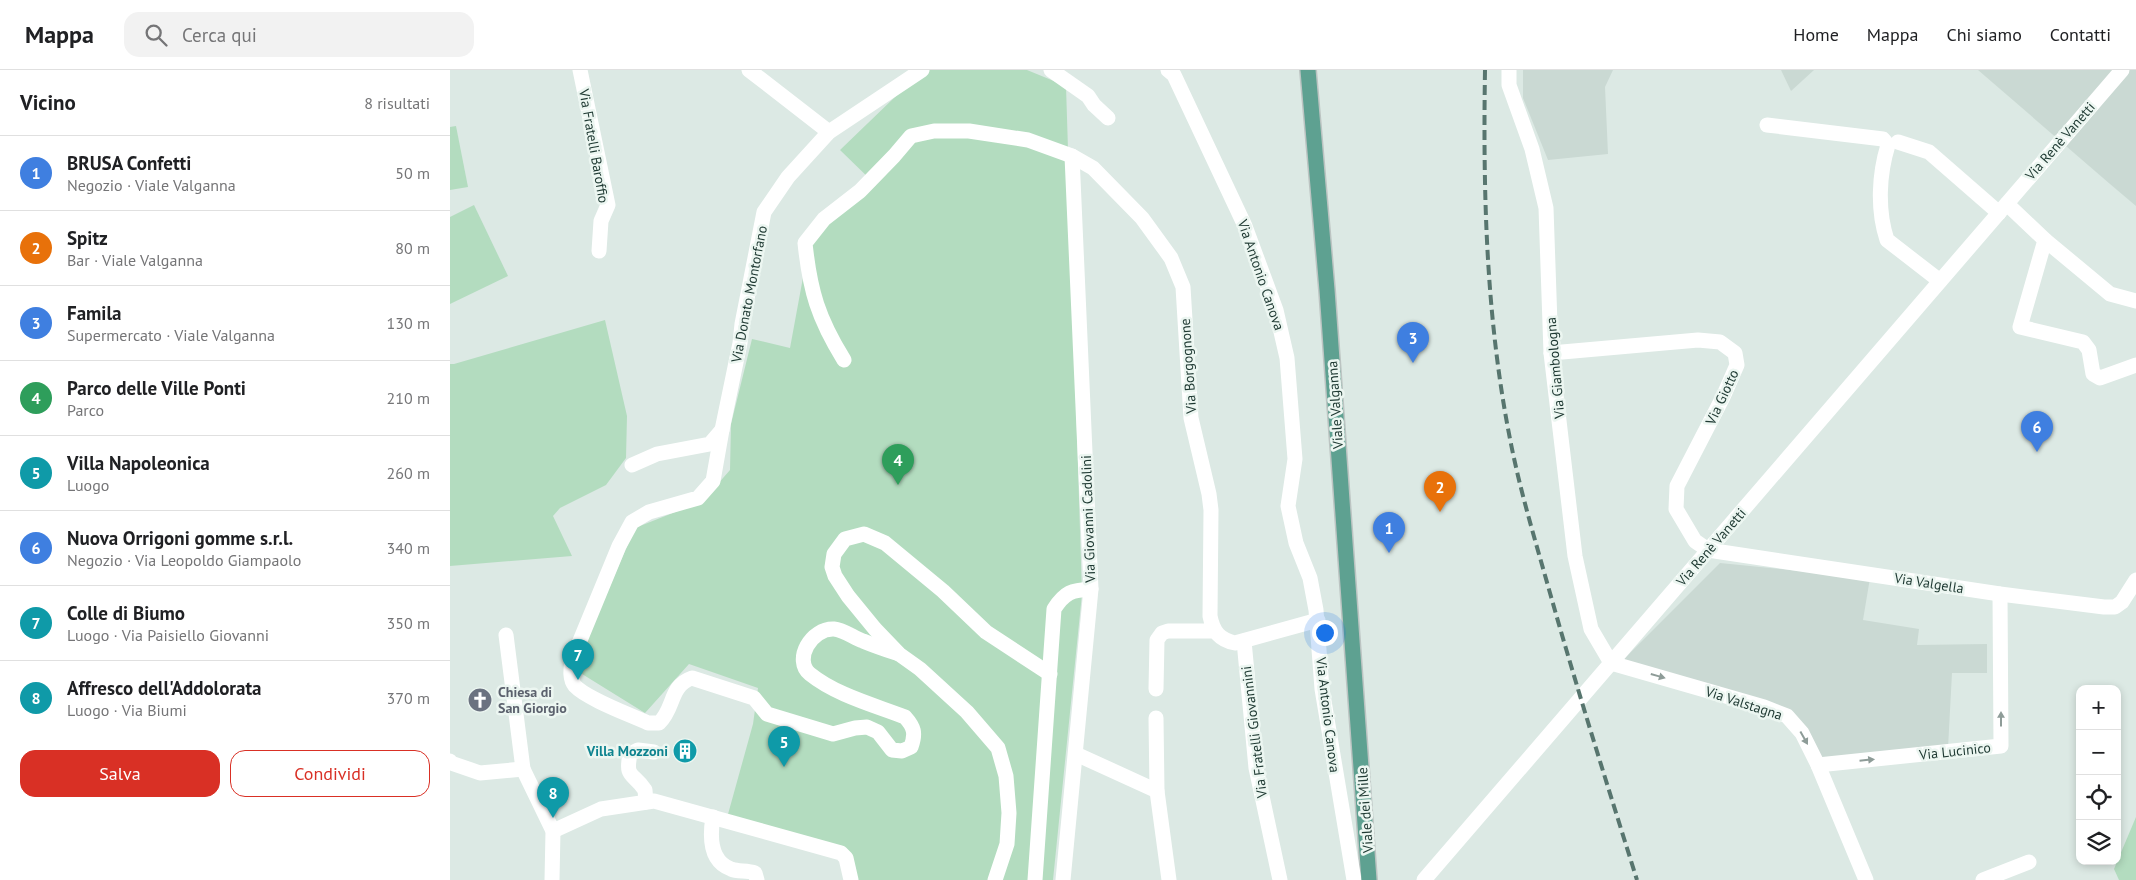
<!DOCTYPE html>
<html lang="it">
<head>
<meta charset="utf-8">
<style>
  body { margin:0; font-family:"PT Sans",sans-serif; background:#f2f2f2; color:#202124 }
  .controls { position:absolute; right:15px; bottom:15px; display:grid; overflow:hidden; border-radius:10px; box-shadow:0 2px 8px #0003 }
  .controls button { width:45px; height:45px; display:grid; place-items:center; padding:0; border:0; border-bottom:1px solid #e0e0e0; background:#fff; color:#202124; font:25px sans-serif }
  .you { position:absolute; left:874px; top:562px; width:18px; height:18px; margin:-12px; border:4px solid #fff; border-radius:50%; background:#1a73e8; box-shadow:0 0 0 8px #1a73e833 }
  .badge { display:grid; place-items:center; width:32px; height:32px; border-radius:50%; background:#d93025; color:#fff; font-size:16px; font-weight:700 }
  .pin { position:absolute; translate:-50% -41px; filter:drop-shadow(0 1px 2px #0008) }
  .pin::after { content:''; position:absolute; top:26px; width:18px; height:15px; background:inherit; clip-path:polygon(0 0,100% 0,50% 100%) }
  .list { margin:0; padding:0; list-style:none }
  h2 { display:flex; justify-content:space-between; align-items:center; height:65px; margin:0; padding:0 20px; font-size:21px }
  h2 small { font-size:16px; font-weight:400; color:#757577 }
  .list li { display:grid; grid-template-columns:32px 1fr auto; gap:15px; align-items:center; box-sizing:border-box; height:75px; padding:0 20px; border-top:1px solid #e0e0e0 }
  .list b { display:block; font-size:19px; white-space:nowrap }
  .list p { margin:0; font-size:16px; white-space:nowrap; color:#757577 }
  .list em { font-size:16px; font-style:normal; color:#757577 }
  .actions { display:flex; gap:10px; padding:15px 20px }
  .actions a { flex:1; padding:11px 0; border:1px solid #d93025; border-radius:15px; text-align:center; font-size:18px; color:#d93025 }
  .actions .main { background:#d93025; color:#fff }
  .icon { flex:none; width:28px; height:28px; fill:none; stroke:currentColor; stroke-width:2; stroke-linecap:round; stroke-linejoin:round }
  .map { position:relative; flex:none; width:1686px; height:810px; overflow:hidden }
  header { display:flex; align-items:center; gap:30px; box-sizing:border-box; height:70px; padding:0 25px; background:#fff; border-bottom:1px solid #e0e0e0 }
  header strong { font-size:24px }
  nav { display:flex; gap:28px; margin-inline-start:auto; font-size:18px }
  .search { width:350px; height:45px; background:#f2f2f2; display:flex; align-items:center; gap:12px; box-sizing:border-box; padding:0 18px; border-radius:15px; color:#757577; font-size:19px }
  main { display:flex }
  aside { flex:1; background:#fff }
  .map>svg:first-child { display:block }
  .built { fill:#cad9d3 }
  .green { fill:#b3dcbf }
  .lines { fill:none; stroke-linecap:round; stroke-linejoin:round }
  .major-casing { stroke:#bcc4c2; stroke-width:18 }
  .minor { stroke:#fff; stroke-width:15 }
  .major { stroke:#5ea191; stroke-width:15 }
  .rail { stroke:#57756e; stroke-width:4; stroke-dasharray:10 5; stroke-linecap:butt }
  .oneway { fill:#8e9c98 }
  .labels { text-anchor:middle; stroke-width:5; stroke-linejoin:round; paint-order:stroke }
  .street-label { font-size:14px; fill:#1e3932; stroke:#ecf6f1 }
  .worship-label { font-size:14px; font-weight:bold; fill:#5b616d; stroke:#ecf6f1; text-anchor:start }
  .culture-label { font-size:14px; font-weight:bold; fill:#0d838f; stroke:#ecf6f1; text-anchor:end }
</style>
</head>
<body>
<header>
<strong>Mappa</strong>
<div class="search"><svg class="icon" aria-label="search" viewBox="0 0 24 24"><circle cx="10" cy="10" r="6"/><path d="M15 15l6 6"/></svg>Cerca qui</div>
<nav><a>Home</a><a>Mappa</a><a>Chi siamo</a><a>Contatti</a></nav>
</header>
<main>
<aside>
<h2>Vicino<small>8 risultati</small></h2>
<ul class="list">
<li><span class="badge" style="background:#3f7fe0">1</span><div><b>BRUSA Confetti</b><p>Negozio · Viale Valganna</p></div><em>50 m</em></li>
<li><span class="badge" style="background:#e8710a">2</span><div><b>Spitz</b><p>Bar · Viale Valganna</p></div><em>80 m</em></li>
<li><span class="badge" style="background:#3f7fe0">3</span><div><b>Famila</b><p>Supermercato · Viale Valganna</p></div><em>130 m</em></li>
<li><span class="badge" style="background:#2e9e5b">4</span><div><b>Parco delle Ville Ponti</b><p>Parco</p></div><em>210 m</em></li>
<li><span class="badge" style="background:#0f9aa8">5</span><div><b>Villa Napoleonica</b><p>Luogo</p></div><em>260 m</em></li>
<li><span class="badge" style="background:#3f7fe0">6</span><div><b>Nuova Orrigoni gomme s.r.l.</b><p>Negozio · Via Leopoldo Giampaolo</p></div><em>340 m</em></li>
<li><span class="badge" style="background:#0f9aa8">7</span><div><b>Colle di Biumo</b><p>Luogo · Via Paisiello Giovanni</p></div><em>350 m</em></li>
<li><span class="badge" style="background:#0f9aa8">8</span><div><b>Affresco dell'Addolorata</b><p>Luogo · Via Biumi</p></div><em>370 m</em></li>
</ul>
<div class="actions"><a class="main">Salva</a><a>Condividi</a></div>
</aside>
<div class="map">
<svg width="1686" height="810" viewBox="0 0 1686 810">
  <rect width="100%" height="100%" fill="#dce9e4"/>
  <g class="built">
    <polygon points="1073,0 1163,0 1155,17 1158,84 1098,90 1073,28"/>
    <polygon points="1331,0 1364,0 1341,21"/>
    <polygon points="1528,0 1686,0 1686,136 1660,114"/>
    <polygon points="1270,493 1420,508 1413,550 1469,559 1467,575 1537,574 1537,603 1502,603 1498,678 1368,691 1344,647 1170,593"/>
  </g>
  <g class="green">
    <polygon points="473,0 577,0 616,16 632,524 603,810 394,810 399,791 275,755 303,654 308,618 239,594 195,643 124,599 185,458 253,431 280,400 281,354 302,269 340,278 361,164 426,115 390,80"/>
    <polygon points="6,56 18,117 0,120 0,57"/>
    <polygon points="24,135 58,206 0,234 0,147"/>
    <polygon points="155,250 177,346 176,388 156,415 110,438 103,446 122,486 0,496 0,294 4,294"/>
    <polygon points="1686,747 1686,810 1669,810 1664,799"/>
  </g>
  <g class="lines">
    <defs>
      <polyline id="major" points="858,0 877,220 919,810"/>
    </defs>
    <use href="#major" class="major-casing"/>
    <g class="minor">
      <polyline points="130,0 158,135 151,151 149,181"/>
      <polyline points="299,0 379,62"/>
      <polyline points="601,0 638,26 644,35 658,48"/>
      <polyline points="718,0 724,5 795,156 826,240 837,288 845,389 838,436 846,473 860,508 866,540 872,619 904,810"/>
      <polyline points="1059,0 1059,15 1082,79 1096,138 1101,283 1125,486 1141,559 1161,593 1314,637 1337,646 1352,663 1368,695 1416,810"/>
      <path d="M1317,55l116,14 5,6c-9,29 -11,65 -1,95l53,41"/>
      <polyline points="1448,72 1479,82 1549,143"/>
      <polyline points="1557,134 1595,170 1570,257 1633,272 1639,280 1643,304 1650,308 1686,295"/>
      <polyline points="1595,170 1660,224 1686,231"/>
      <polyline points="1101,283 1248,270 1270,272 1285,283 1287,295 1273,327 1227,416 1226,439 1245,471 1258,480 1550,524 1654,537 1665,537 1672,532 1686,510"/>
      <path d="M394,290c-26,-42 -34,-69 -39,-117l19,-24 36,-28 34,-35 17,-20 23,-5h35l59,9 44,16 21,12 49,50 29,40 12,29 8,131 18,76 2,16 -1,106c3,16 10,24 25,27l83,-23"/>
      <path d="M272,360l-9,51 -15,17 -49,14 -17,10 -13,24 -47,114c-1,8 -3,19 3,26 12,13 56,29 73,37h11c16,-15 10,-37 33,-45l62,20 13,16 66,20 22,-6 12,-1 11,5 14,18 10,1 9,-4c5,-14 3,-20 -6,-30 -31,-12 -69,-22 -95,-43 -17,-14 1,-46 24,-45 10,1 20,9 29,12 12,5 24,9 36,13"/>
      <polyline points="182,395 207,384 260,374 272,360 290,273 292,254 314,142 338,107 379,62 472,0"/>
      <polyline points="56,565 73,699"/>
      <polyline points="794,571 806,698 830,810"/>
      <polyline points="706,619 707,570 712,563 718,561 764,561"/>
      <polyline points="706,648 707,721 719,810"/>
      <polyline points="626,684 707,721"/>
      <polyline points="0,691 1,693 30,703 73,699 103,761 102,810"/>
      <polyline points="1368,695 1551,676 1550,524"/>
      <path d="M196,732l-1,-12c-12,-18 -20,-11 -15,-36l8,-4 16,2"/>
      <path d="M263,747c-3,18 -4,44 18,52 7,3 16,1 24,4l2,7"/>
      <polyline points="103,761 151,739 204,731 391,783 396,788 401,810"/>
      <polyline points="545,810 557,774 559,743 556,706 548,678 517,642 470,599 449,584 425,559 398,526 385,506 382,497 384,484 395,469 414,464 435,473 493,521 536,562 600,604"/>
      <path d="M585,810l19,-271c11,-17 18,-19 37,-20"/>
      <polyline points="613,810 641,519 622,86"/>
      <polyline points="974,810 1672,0"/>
      <polyline points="1533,810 1579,792"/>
    </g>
    <use href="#major" class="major"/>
    <path class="rail" d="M1035,0c-2,125 1,250 26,374 10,50 25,99 39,149 27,96 57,191 87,287"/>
  </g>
  <defs><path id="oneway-solid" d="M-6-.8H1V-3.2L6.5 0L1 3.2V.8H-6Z" transform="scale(1.25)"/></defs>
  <g class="oneway">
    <use href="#oneway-solid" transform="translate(1208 606) rotate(16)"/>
    <use href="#oneway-solid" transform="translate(1551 649) rotate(-90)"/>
    <use href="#oneway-solid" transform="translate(1354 668) rotate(61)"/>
    <use href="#oneway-solid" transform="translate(1417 690) rotate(-6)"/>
  </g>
  <defs>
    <symbol id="church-disc" viewBox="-11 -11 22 22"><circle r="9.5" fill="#6b7280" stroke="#ecf6f1"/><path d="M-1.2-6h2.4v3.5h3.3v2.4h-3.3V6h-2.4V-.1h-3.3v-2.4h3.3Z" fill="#fff"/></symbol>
    <symbol id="building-disc" viewBox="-11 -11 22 22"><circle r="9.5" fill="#0f9aa8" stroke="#ecf6f1"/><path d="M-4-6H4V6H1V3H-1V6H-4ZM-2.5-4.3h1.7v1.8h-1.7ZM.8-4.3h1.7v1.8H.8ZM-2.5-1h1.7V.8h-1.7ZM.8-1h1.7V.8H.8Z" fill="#fff"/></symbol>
  </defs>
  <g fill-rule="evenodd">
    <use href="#church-disc" x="16" y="616" width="28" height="28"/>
    <use href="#building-disc" x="221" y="667" width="28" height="28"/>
  </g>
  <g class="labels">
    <g class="street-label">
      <text transform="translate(1610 71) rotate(-49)" y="5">Via Renè Vanetti</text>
      <text transform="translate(144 76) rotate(80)" y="5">Via Fratelli Baroffio</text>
      <text transform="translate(811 205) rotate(71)" y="5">Via Antonio Canova</text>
      <text transform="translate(299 224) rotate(-79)" y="5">Via Donato Montorfano</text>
      <text transform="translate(738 296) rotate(-94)" y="5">Via Borgognone</text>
      <text transform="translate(1105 298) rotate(-95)" y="5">Via Giambologna</text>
      <text transform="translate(1272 327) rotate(-65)" y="5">Via Giotto</text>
      <text transform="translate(885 335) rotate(-94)" y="5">Viale Valganna</text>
      <text transform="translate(638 449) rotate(-92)" y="5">Via Giovanni Cadolini</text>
      <text transform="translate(1261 477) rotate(-49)" y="5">Via Renè Vanetti</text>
      <text transform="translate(1479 513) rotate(9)" y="5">Via Valgella</text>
      <text transform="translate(1294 633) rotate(18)" y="5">Via Valstagna</text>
      <text transform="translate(878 645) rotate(83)" y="5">Via Antonio Canova</text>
      <text transform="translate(804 662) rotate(-97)" y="5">Via Fratelli Giovannini</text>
      <text transform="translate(1505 681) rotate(-6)" y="5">Via Lucinico</text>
      <text transform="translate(915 740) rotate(-94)" y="5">Viale dei Mille</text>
    </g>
    <g class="worship-label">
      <text x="48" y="627">Chiesa di<tspan x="48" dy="16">San Giorgio</tspan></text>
    </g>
    <g class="culture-label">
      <text x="218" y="686">Villa Mozzoni</text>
    </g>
  </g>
</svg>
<div class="controls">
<button>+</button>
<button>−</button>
<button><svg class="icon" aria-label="locate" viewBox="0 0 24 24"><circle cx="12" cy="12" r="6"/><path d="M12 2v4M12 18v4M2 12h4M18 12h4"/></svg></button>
<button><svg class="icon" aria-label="layers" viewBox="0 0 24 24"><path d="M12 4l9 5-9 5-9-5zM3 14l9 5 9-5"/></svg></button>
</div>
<div class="you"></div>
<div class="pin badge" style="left:939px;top:483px;background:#3f7fe0">1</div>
<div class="pin badge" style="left:990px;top:442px;background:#e8710a">2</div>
<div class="pin badge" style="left:963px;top:293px;background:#3f7fe0">3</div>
<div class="pin badge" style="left:448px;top:415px;background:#2e9e5b">4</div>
<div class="pin badge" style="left:334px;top:697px;background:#0f9aa8">5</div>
<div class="pin badge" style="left:1587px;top:382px;background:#3f7fe0">6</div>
<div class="pin badge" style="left:128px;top:610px;background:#0f9aa8">7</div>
<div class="pin badge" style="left:103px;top:748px;background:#0f9aa8">8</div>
</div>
</main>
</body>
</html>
